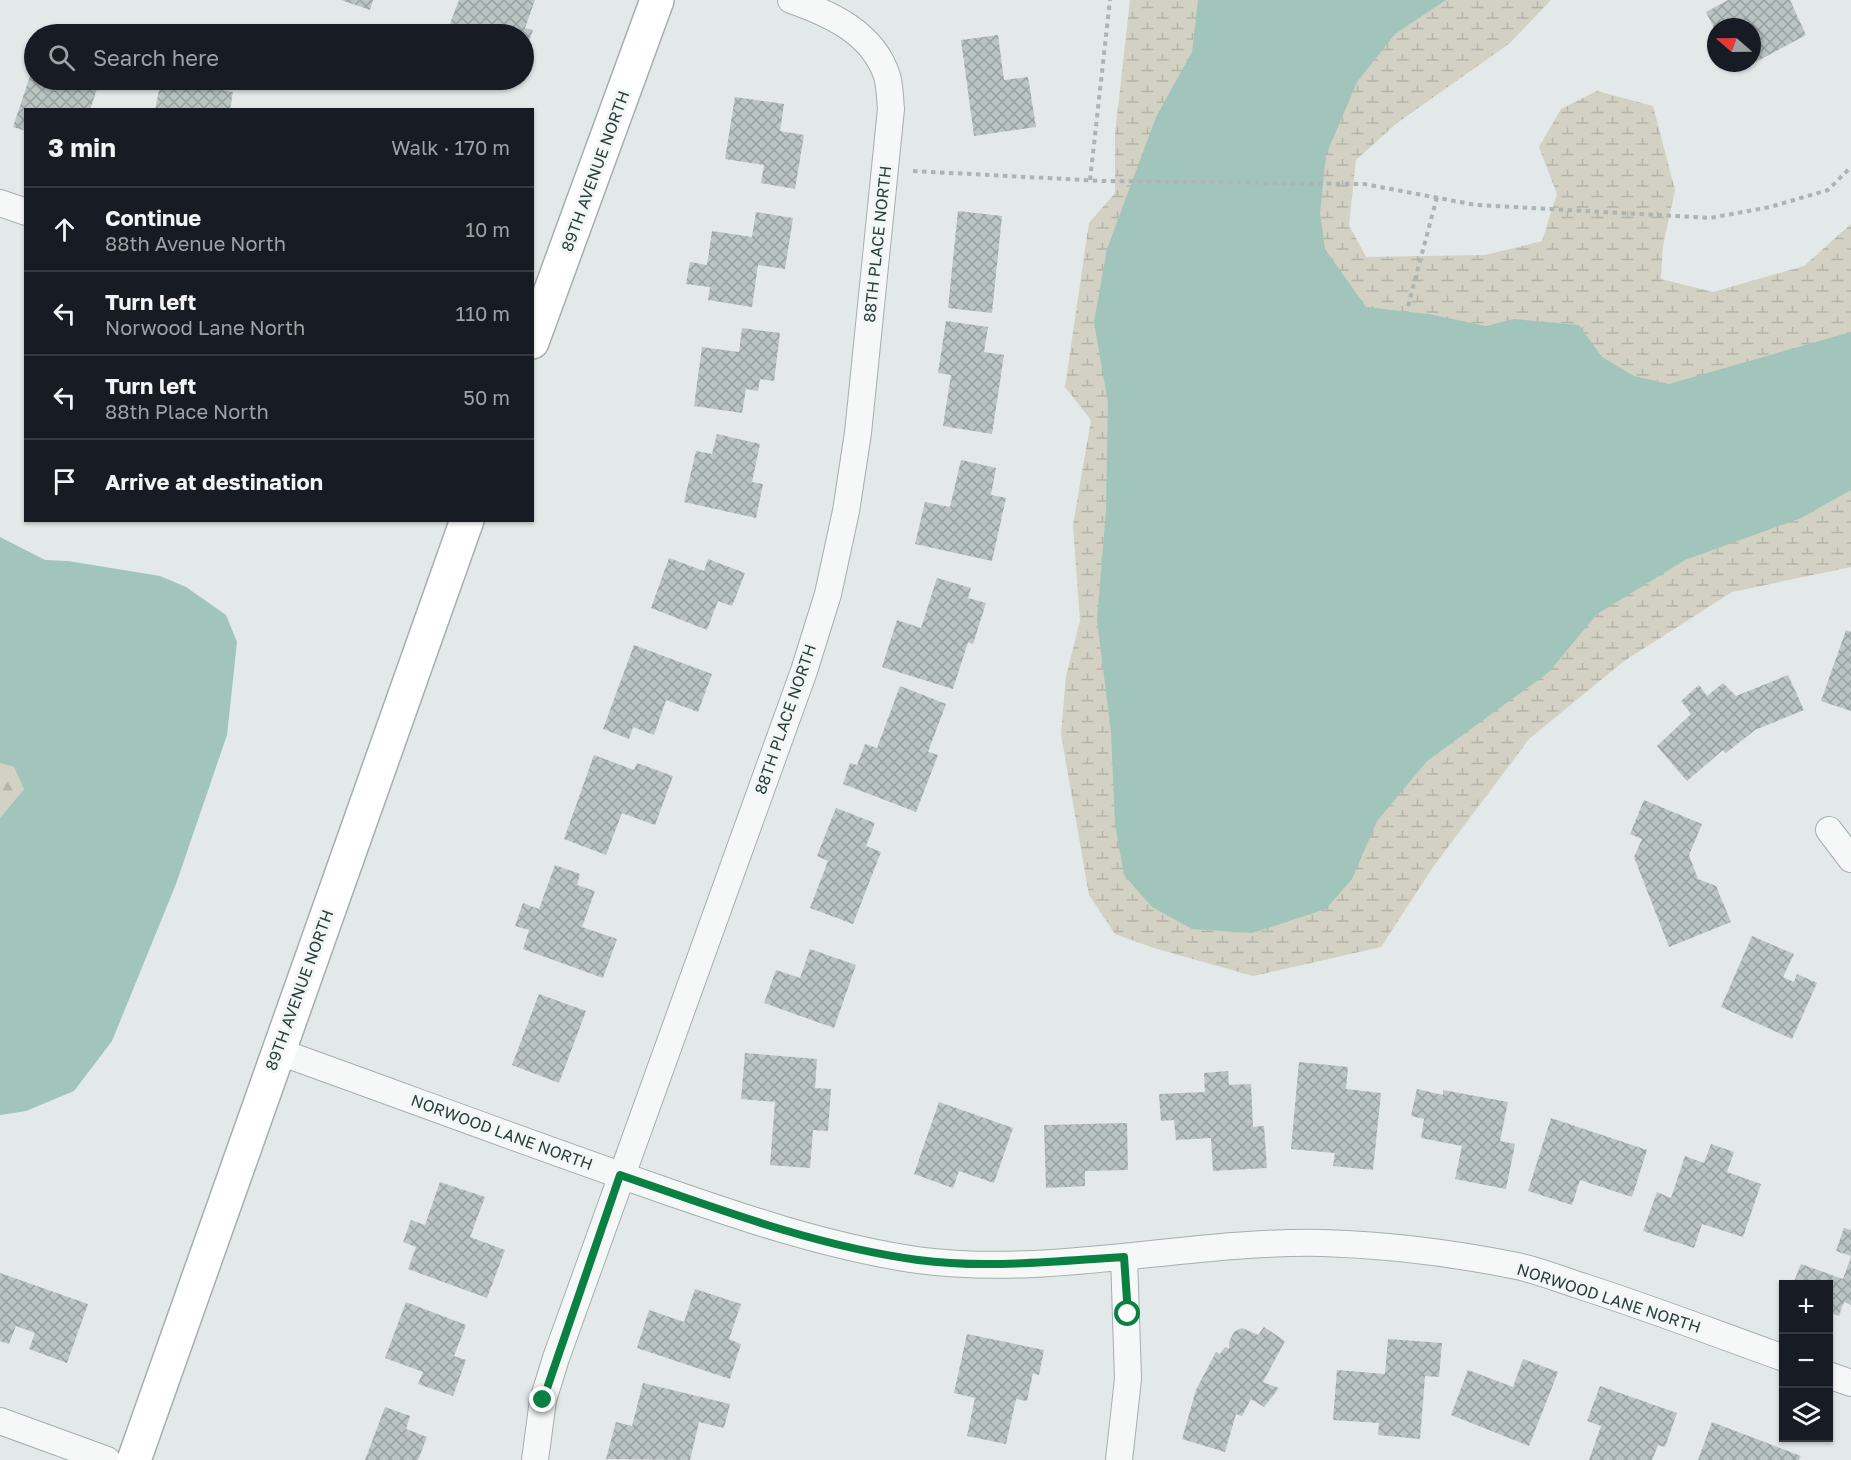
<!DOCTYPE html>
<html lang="en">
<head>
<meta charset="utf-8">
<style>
  body { margin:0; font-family:"Golos Text",sans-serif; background:#242831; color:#f1f3f6 }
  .controls { position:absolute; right:18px; bottom:18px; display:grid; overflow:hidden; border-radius:0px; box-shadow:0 2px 4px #0004 }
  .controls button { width:54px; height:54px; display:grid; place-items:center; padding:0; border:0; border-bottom:2px solid #363941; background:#171b24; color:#f1f3f6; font:30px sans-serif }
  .compass { position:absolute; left:1707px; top:18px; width:54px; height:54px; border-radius:50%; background:#171b24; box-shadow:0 2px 4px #0004; rotate:290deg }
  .stop { position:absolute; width:18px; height:18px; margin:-14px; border:4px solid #0b8043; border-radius:50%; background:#fff }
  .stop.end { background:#0b8043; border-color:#fff; box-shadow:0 2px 6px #0008 }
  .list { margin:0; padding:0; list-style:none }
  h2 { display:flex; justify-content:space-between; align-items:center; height:78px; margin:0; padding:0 24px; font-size:26px }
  h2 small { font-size:20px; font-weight:400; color:#9ea1a6 }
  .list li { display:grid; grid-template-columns:39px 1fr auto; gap:18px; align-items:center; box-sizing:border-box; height:84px; padding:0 24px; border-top:2px solid #363941 }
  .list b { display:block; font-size:22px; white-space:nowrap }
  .list p { margin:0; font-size:20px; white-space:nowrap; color:#9ea1a6 }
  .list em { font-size:20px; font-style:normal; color:#9ea1a6 }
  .icon { flex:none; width:33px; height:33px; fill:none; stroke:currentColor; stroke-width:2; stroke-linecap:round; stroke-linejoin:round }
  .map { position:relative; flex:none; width:1851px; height:1460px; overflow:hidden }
  .search { position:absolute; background:#171b24; box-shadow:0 2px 4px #0004; left:24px; top:24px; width:510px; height:66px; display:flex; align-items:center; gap:15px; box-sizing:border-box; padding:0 21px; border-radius:33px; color:#9ea1a6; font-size:22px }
  .panel { position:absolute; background:#171b24; box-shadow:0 2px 4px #0004; left:24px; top:108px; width:510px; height:414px; border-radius:0px }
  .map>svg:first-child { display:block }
  .forest { fill:url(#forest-firs) }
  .wetland { fill:url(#wetland-marsh) }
  .water { fill:#a1c5bb }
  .building { fill:url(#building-cross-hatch) }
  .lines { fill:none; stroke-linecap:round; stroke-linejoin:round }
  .street-casing { stroke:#a4afae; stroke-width:28 }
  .secondary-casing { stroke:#a4afae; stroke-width:36 }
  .path { stroke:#adb5b4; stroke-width:4; stroke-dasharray:4.5 4.5; stroke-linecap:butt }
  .street { stroke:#f5f8f7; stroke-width:26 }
  .secondary { stroke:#fff; stroke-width:33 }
  .route { stroke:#0b8043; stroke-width:8 }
  .labels { text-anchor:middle; stroke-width:6; stroke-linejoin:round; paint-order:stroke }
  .street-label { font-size:16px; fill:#2c3f3c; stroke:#f2f7f6 }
</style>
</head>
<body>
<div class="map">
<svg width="1851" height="1460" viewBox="0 0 1851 1460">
  <defs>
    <pattern id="forest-firs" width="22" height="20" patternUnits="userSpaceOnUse" patternTransform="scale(1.5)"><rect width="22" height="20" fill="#d2d1c4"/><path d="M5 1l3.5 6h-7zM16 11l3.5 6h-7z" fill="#b4b4a9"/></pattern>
    <pattern id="wetland-marsh" width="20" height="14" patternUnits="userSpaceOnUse" patternTransform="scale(1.5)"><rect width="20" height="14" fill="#d2d1c4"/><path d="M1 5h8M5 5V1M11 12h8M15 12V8" fill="none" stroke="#b4b4a9"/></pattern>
    <pattern id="building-cross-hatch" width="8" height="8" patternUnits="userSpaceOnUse" patternTransform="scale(1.5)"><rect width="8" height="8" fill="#bac5c3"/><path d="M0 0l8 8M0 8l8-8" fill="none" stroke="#97a1a0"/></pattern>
  </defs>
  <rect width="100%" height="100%" fill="#e2e9e8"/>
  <polygon class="forest" points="0,763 14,766 24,789 0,818"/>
  <polygon class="wetland" points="1130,0 1551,0 1510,43 1397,123 1356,160 1349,225 1366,257 1485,255 1542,241 1557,194 1539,147 1561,109 1597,91 1653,106 1675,190 1663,246 1661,279 1713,292 1804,266 1851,224 1851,567 1732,592 1624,661 1529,739 1433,867 1381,947 1253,976 1154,948 1115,934 1089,895 1061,734 1066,676 1080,621 1073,525 1091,420 1065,387 1089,223 1115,193 1115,134"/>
  <g class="water">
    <polygon points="1198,0 1446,0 1395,34 1357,82 1326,155 1320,213 1325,249 1366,307 1428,314 1486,326 1514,319 1579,325 1602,357 1634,376 1669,384 1851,332 1851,490 1801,518 1685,560 1597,614 1549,672 1427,761 1377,821 1352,879 1326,909 1252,933 1192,929 1152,907 1124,875 1115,824 1111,732 1097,620 1106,511 1108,403 1094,322 1107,249 1156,117 1192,52"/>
    <polygon points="0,537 45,560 68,561 160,576 186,587 226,615 237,642 227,735 176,884 112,1041 74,1091 26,1111 0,1115 0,818 24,789 14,767 0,763"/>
  </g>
  <g class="building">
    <polygon points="341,0 373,0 370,10"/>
    <polygon points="459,0 535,0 525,28 533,30 524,56 524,34 446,34"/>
    <polygon points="1728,0 1790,0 1806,35 1737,72 1732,63 1752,63 1752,27 1716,27 1716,32 1706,12"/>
    <polygon points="998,35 1004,80 1028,77 1036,127 974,136 961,40"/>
    <polygon points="34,64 34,80 100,80 90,110 26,110 26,131 13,127"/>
    <polygon points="161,80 233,92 230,110 155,110"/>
    <polygon points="490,80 515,80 512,88"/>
    <polygon points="735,97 784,104 780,131 804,135 795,189 761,183 764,165 725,159"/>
    <polygon points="958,211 1002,216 992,313 948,308"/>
    <polygon points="756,212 793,218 785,269 758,265 752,307 708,300 710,287 686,284 690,262 707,265 712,231 752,237"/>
    <polygon points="946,321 988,327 984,352 1004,355 992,434 943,426 951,375 938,373"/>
    <polygon points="742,328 780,333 774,381 760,379 758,391 746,389 742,413 694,406 702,347 739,352"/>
    <polygon points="717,434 760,444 752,482 763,484 756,518 684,502 696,451 712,454"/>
    <polygon points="961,460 996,468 991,495 1006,498 992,561 915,544 925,502 950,507"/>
    <polygon points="669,558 704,571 708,559 745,573 732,606 718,601 707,630 651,608"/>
    <polygon points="937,578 971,588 968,598 986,603 973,644 968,642 953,689 882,667 897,620 921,628"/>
    <polygon points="1846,630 1851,632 1851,711 1821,701"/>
    <polygon points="634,645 712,674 698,712 666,700 654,735 633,727 629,739 603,729"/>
    <polygon points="1788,675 1804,710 1755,730 1726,753 1723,750 1687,781 1657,746 1691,714 1681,701 1699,685 1707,696 1723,683 1736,696"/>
    <polygon points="900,686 946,704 928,752 938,755 916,812 843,784 850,763 857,765 865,744 877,748"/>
    <polygon points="594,755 634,770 637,763 673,776 655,825 622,813 606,855 564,839"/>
    <polygon points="1644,800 1702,824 1689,855 1698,879 1716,886 1731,922 1669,947 1634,857 1642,839 1630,834"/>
    <polygon points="836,808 875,823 866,846 881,852 853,924 810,908 828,861 817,856"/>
    <polygon points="555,865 580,874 577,885 595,891 582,927 617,939 603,978 523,949 529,930 515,926 523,903 539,909"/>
    <polygon points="1752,936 1794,954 1783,977 1794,982 1797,974 1817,983 1792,1039 1721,1007"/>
    <polygon points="810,949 856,965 834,1028 764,1003 776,970 800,978"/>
    <polygon points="539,994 586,1011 559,1083 512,1065"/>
    <polygon points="745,1053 817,1059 815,1088 831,1089 828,1131 813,1130 810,1168 770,1165 775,1102 741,1099"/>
    <polygon points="1299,1062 1348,1067 1346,1089 1381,1093 1373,1170 1333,1166 1335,1153 1291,1149"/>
    <polygon points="1228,1071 1229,1085 1251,1084 1253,1127 1264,1126 1267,1168 1213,1171 1211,1138 1176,1140 1174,1120 1161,1121 1159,1094 1205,1092 1204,1073"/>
    <polygon points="1417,1089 1443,1095 1443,1090 1508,1102 1500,1141 1515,1144 1506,1189 1455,1179 1462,1146 1421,1138 1424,1119 1411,1116"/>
    <polygon points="939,1102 1013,1128 994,1183 959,1171 953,1188 914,1174"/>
    <polygon points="1551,1118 1647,1150 1632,1197 1580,1180 1572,1205 1528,1191"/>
    <polygon points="1127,1123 1128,1170 1085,1171 1085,1186 1046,1188 1044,1125"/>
    <polygon points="1711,1144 1734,1152 1727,1172 1761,1184 1743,1237 1702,1224 1694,1248 1643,1231 1657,1192 1671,1198 1685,1156 1704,1163"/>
    <polygon points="440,1182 485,1197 470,1237 505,1250 487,1298 408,1269 416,1247 403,1242 411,1220 425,1225"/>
    <polygon points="1844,1228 1851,1230 1851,1256 1836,1251"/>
    <polygon points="1851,1257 1851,1305 1844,1302 1839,1316 1828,1312 1828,1284 1793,1284 1801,1264 1843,1279"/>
    <polygon points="0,1273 88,1304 67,1363 29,1349 35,1333 16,1326 9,1344 0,1341"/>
    <polygon points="695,1289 741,1304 729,1339 741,1344 730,1379 637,1348 649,1310 684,1322"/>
    <polygon points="406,1302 466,1325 454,1356 466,1360 453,1396 418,1384 423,1372 385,1358"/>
    <polygon points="1264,1327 1285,1341 1263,1382 1279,1388 1264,1407 1251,1399 1242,1416 1236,1414 1225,1452 1182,1439 1196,1390 1216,1352 1220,1354 1225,1347 1229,1349 1229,1342 1234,1332 1242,1328 1258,1335"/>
    <polygon points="967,1334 1044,1350 1039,1375 1033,1373 1027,1401 1016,1399 1006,1444 967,1436 975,1398 954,1393"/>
    <polygon points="1388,1339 1442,1343 1439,1377 1425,1376 1420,1439 1378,1435 1379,1423 1333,1420 1337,1370 1385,1374"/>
    <polygon points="1523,1359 1558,1372 1529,1446 1451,1415 1468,1370 1513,1387"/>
    <polygon points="643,1383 730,1404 724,1428 699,1422 690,1460 606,1459 616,1422 632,1426"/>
    <polygon points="1600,1386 1677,1413 1665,1447 1658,1445 1652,1460 1589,1460 1601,1426 1587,1421"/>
    <polygon points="385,1407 410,1416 406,1429 427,1437 418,1460 365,1460"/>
    <polygon points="1712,1422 1801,1456 1799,1460 1698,1460"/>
  </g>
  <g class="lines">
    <defs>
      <g id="street">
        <polyline points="0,203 26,212"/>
        <polyline points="1829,830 1851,859"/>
        <path d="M277,1051c123,44 245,90 369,133 89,31 177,62 271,76 135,18 271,-20 406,-17 65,2 130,10 194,23 23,5 45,14 67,21 68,22 133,47 200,71"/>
        <polyline points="1828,1375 1851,1383"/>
        <polyline points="0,1421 107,1460"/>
        <path d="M535,1460l8,-60 13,-42 248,-687 24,-77 18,-83 12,-78 33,-324c-1,-10 -1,-23 -4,-33 -14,-43 -56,-62 -96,-76"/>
        <polyline points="1119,1460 1128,1379 1124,1257"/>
      </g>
      <g id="secondary">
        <polyline points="532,342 657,0"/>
        <polyline points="134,1460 467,520"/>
      </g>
    </defs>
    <use href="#street" class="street-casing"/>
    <use href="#secondary" class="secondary-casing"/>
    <g class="path">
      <polyline points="913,171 1103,181 1364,184 1476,205 1710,218 1770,207 1828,190 1851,167"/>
      <polyline points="1090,180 1110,0"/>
      <polyline points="1408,306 1437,197"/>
    </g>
    <use href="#street" class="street"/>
    <use href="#secondary" class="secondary"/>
  </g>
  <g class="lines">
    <path class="route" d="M543,1400l77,-225c98,34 195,71 298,85 68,9 138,1 206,-3l4,57"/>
  </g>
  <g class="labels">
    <g class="street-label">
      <text transform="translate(595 171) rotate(-70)" y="6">89TH AVENUE NORTH</text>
      <text transform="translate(877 244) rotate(-84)" y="6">88TH PLACE NORTH</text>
      <text transform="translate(785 719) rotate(-71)" y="6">88TH PLACE NORTH</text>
      <text transform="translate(299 990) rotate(-70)" y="6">89TH AVENUE NORTH</text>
      <text transform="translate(502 1132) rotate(20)" y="6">NORWOOD LANE NORTH</text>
      <text transform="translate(1609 1298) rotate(18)" y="6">NORWOOD LANE NORTH</text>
    </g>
  </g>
</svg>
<div class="controls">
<button>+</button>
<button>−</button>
<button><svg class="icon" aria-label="layers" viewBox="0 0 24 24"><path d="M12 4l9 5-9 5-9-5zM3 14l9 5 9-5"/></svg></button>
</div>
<svg class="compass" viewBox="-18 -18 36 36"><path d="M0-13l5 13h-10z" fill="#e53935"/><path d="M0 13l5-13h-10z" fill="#9ea1a6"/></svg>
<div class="stop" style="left:1128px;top:1314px"></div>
<div class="stop end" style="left:543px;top:1400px"></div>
<div class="search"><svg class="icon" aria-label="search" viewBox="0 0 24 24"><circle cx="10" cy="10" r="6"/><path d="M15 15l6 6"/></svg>Search here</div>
<section class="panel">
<h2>3 min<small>Walk · 170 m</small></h2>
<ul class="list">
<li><svg class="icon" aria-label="ahead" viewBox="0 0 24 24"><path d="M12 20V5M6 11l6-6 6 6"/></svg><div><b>Continue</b><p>88th Avenue North</p></div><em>10 m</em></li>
<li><svg class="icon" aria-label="left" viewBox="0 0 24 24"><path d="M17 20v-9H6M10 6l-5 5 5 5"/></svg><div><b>Turn left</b><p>Norwood Lane North</p></div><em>110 m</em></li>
<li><svg class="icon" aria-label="left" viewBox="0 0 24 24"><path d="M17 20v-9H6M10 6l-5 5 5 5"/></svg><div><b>Turn left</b><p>88th Place North</p></div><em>50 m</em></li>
<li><svg class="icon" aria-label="arrive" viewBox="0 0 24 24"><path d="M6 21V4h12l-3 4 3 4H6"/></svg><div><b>Arrive at destination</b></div></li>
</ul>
</section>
</div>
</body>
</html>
